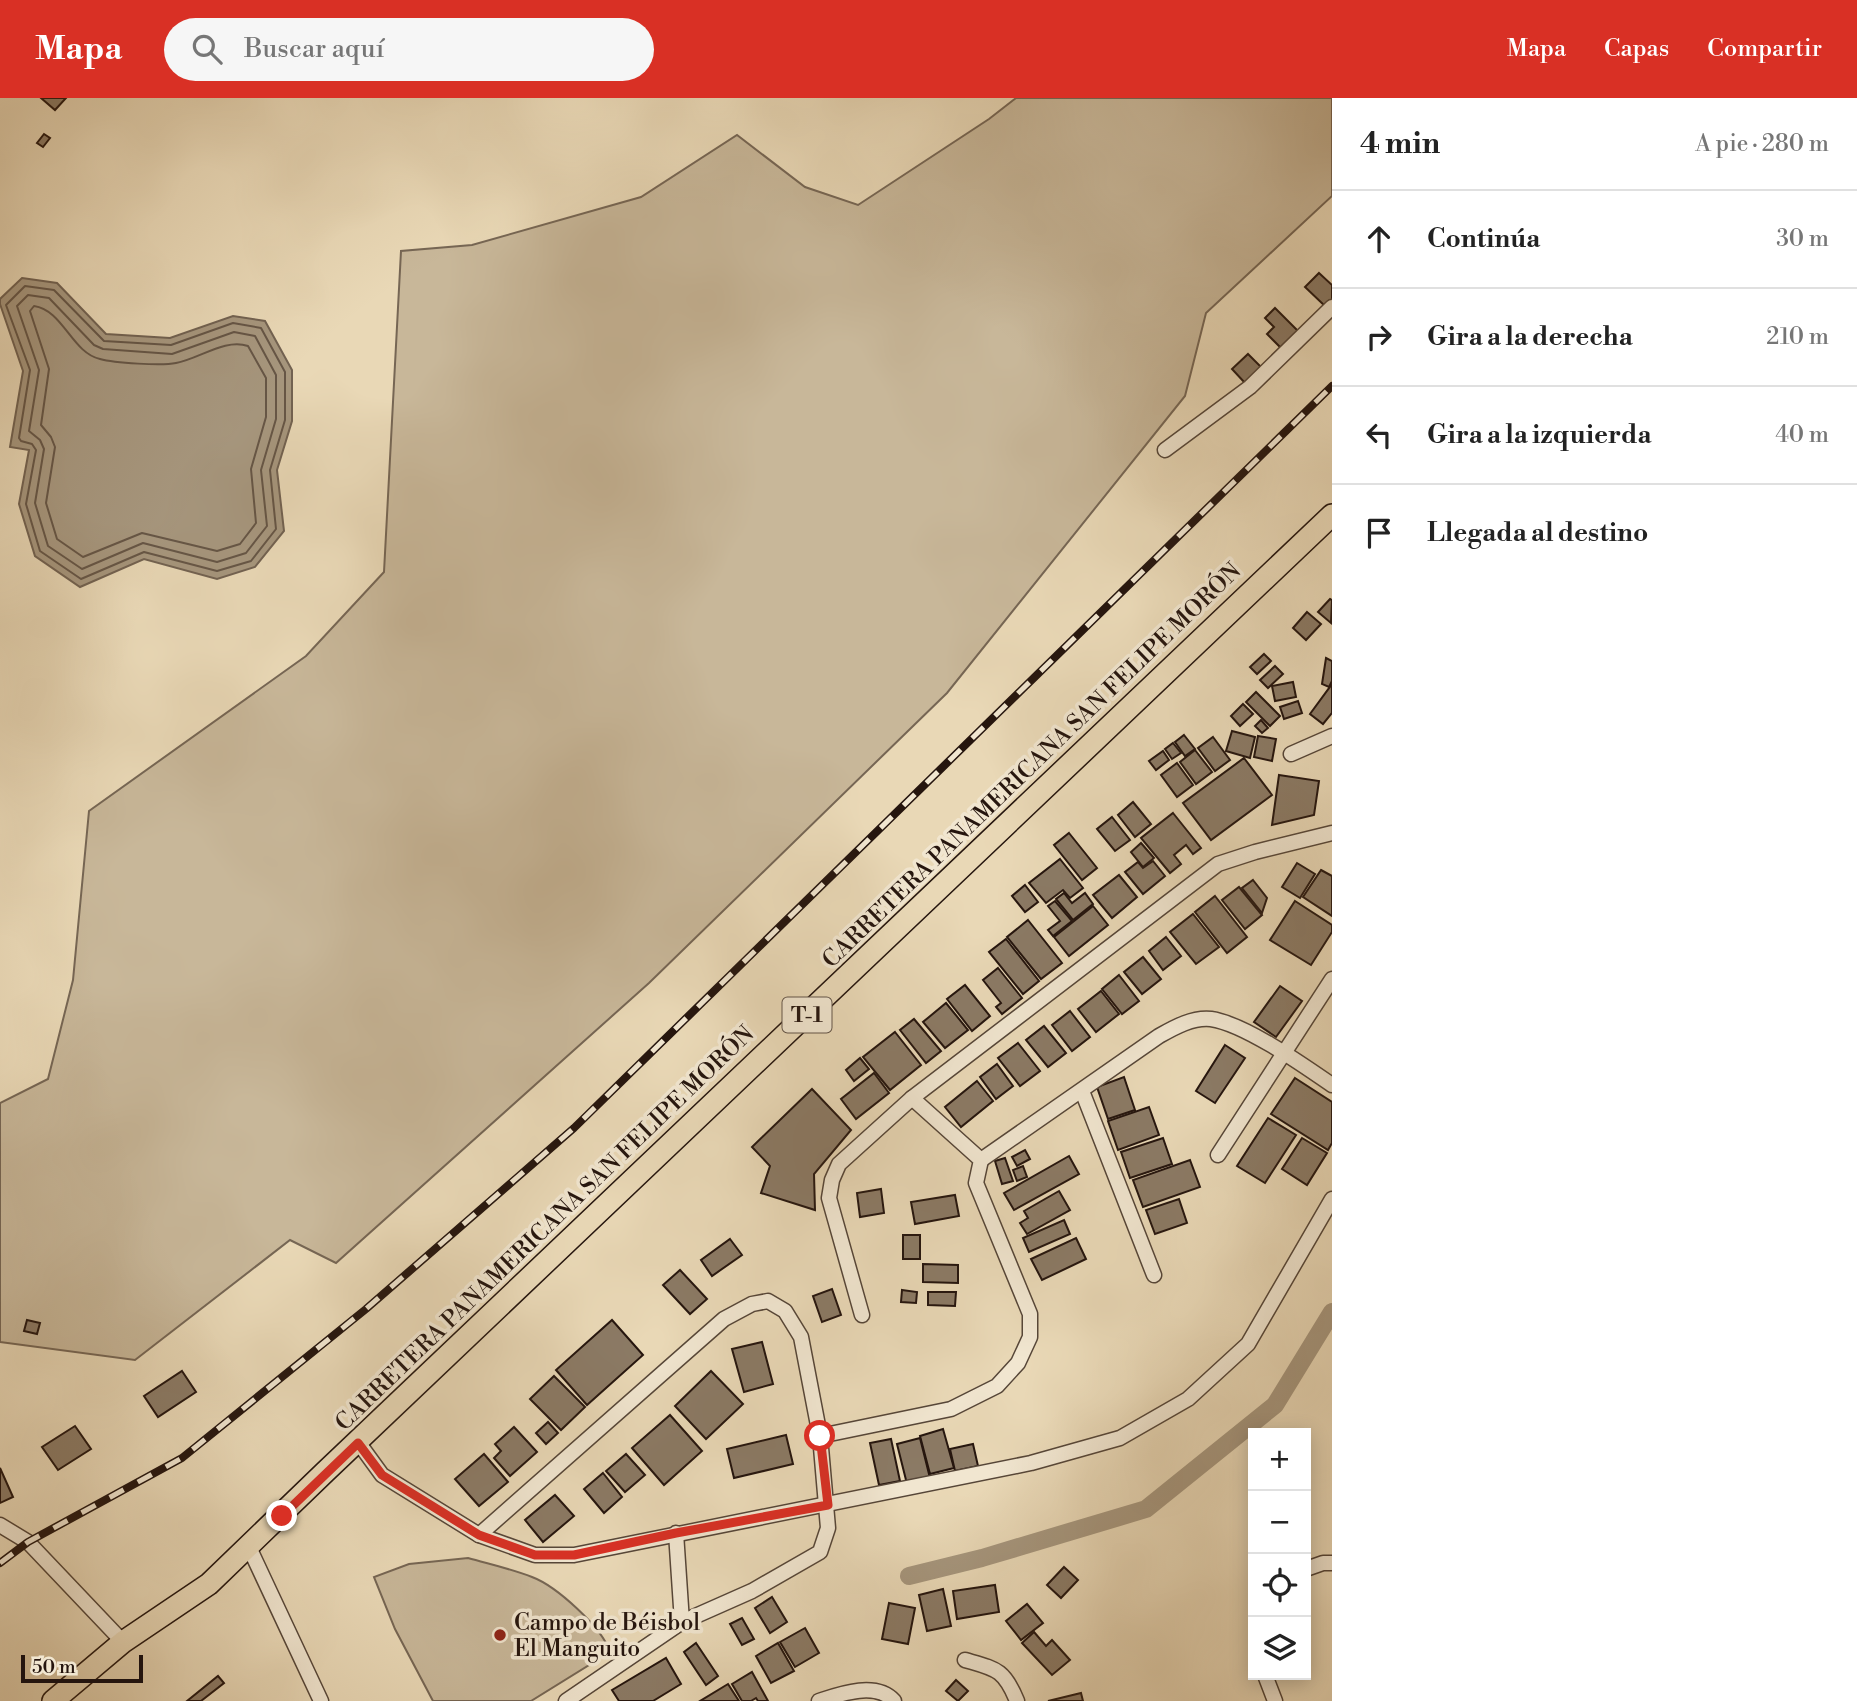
<!DOCTYPE html>
<html lang="es">
<head>
<meta charset="utf-8">
<style>
  body { margin:0; font-family:"Libre Bodoni",serif; background:#f6f6f6; color:#222 }
  .controls { position:absolute; right:21px; bottom:21px; display:grid; overflow:hidden; border-radius:0px; box-shadow:0 4px 18px #0003 }
  .controls button { width:63px; height:63px; display:grid; place-items:center; padding:0; border:0; border-bottom:2px solid #e0e0e0; background:#fff; color:#222; font:35px sans-serif }
  .scale { position:absolute; left:21px; bottom:18px; width:122px; box-sizing:border-box; padding-left:7px; border:4px solid #25150e; border-top:0; font-size:19px; line-height:24px; white-space:nowrap; color:#25150e; -webkit-text-stroke:5px #f1e6d0; paint-order:stroke }
  .stop { position:absolute; width:21px; height:21px; margin:-16px; border:5px solid #d93025; border-radius:50%; background:#fff }
  .stop.end { background:#d93025; border-color:#fff; box-shadow:0 2px 7px #0008 }
  .list { margin:0; padding:0; list-style:none }
  h2 { display:flex; justify-content:space-between; align-items:center; height:91px; margin:0; padding:0 28px; font-size:30px }
  h2 small { font-size:23px; font-weight:400; color:#767676 }
  .list li { display:grid; grid-template-columns:46px 1fr auto; gap:21px; align-items:center; box-sizing:border-box; height:98px; padding:0 28px; border-top:2px solid #e0e0e0 }
  .list b { display:block; font-size:26px; white-space:nowrap }
  .list em { font-size:23px; font-style:normal; color:#767676 }
  .icon { flex:none; width:38px; height:38px; fill:none; stroke:currentColor; stroke-width:2; stroke-linecap:round; stroke-linejoin:round }
  .map { position:relative; flex:none; width:1332px; height:1603px; overflow:hidden }
  header { display:flex; align-items:center; gap:42px; box-sizing:border-box; height:98px; padding:0 35px; background:#d93025; color:#fff }
  header strong { font-size:33px }
  nav { display:flex; gap:38px; margin-inline-start:auto; font-size:24px }
  .search { width:490px; height:63px; background:#f6f6f6; display:flex; align-items:center; gap:18px; box-sizing:border-box; padding:0 24px; border-radius:38px; color:#767676; font-size:26px }
  main { display:flex }
  aside { flex:1; background:#fff }
  .map>svg:first-child { display:block }
  .green { fill:#c8b799; stroke:#766654; stroke-width:2 }
  .water { fill:#a6967d; stroke:#726251; stroke-width:2 }
  .lines { fill:none; stroke-linecap:round; stroke-linejoin:round }
  .shore { stroke:#665646; stroke-width:2 }
  .canal { stroke:#a6967d; stroke-width:18 }
  .building { fill:#8b7a65; stroke:#25150e; stroke-width:2 }
  .street-casing { stroke:#564638; stroke-width:17 }
  .primary-casing { stroke:#25150e; stroke-width:24 }
  .street { stroke:#f1e6d0; stroke-width:14 }
  .primary { stroke:#e9d8b6; stroke-width:21 }
  .rail-casing { stroke:#25150e; stroke-width:8 }
  .rail { stroke:#f1e6d0; stroke-width:5; stroke-dasharray:16; stroke-linecap:butt }
  .route { stroke:#d93025; stroke-width:9 }
  .poi-dot { fill:#8f2418; stroke:#f1e6d0; stroke-width:2.5 }
  .labels { text-anchor:middle; stroke-width:7; stroke-linejoin:round; paint-order:stroke }
  .shield { fill:#f1e6d0; stroke:#625448; stroke-width:2 }
  .shield-label { font-size:21px; font-weight:bold; fill:#25150e }
  .street-label { font-size:23px; fill:#25150e; stroke:#f1e6d0 }
  .poi-label { font-size:23px; fill:#25150e; stroke:#f1e6d0; text-anchor:start }
</style>
</head>
<body>
<header>
<strong>Mapa</strong>
<div class="search"><svg class="icon" aria-label="search" viewBox="0 0 24 24"><circle cx="10" cy="10" r="6"/><path d="M15 15l6 6"/></svg>Buscar aquí</div>
<nav><a>Mapa</a><a>Capas</a><a>Compartir</a></nav>
</header>
<main>
<div class="map">
<svg width="1332" height="1603" viewBox="0 0 1332 1603">
  <rect width="100%" height="100%" fill="#e9d8b6"/>
  <filter id="stains"><feTurbulence type="fractalNoise" baseFrequency=".00286" numOctaves="4"/><feColorMatrix values="0 0 0 0 .2 0 0 0 0 .09 0 0 0 0 .02 0 0 0 .5 -.17"/></filter>
  <radialGradient id="worn" r=".72"><stop offset=".6" stop-color="#630" stop-opacity="0"/><stop offset="1" stop-color="#630" stop-opacity=".3"/></radialGradient>
  <g class="green">
    <polygon points="1016,0 1332,0 1332,98 1206,215 1185,298 947,595 649,885 336,1165 290,1142 135,1262 0,1244 0,1005 48,981 73,882 89,713 306,558 384,474 401,153 472,147 641,99 737,37 805,89 858,107 989,21"/>
    <path d="M468,1460c21,6 44,11 64,19 24,9 70,50 78,75l-79,49h-98l-38,-72 -21,-52 35,-13z"/>
  </g>
  <polygon class="water" points="22,180 57,185 106,236 170,240 233,218 265,223 292,272 292,323 277,372 284,433 255,469 217,481 144,461 80,489 35,458 19,406 29,352 10,349 23,273 0,206 0,201"/>
  <g class="lines">
    <g class="shore">
      <polygon points="25,188 54,192 104,243 171,247 233,225 261,230 285,274 285,322 270,372 276,431 251,463 217,473 144,454 81,481 40,453 26,406 36,352 32,346 21,343 19,340 30,272 6,207"/>
      <polygon points="28,197 49,200 94,247 103,251 172,256 234,234 255,238 276,277 276,321 261,372 267,428 246,455 217,464 143,445 82,471 48,448 35,405 44,351 40,342 29,333 39,272 17,208"/>
      <path d="M34,208c29,4 38,47 66,53 14,4 62,7 76,4 23,-4 49,-25 72,-17l18,32v39l-15,52 5,54 -16,21 -23,7 -75,-18 -59,24 -26,-18 -11,-36 9,-56 -4,-10 -10,-12 8,-56 -19,-58z"/>
    </g>
    <polyline class="canal" points="909,1478 982,1460 1146,1411 1275,1307 1332,1214"/>
  </g>
  <g class="building">
    <polygon points="41,0 66,0 55,12"/>
    <polygon points="44,36 50,40 43,49 37,45"/>
    <polygon points="1319,175 1332,187 1332,202 1326,209 1305,189"/>
    <polygon points="1275,210 1300,235 1283,252 1267,236 1274,229 1265,220"/>
    <polygon points="1248,256 1261,269 1245,285 1232,271"/>
    <polygon points="1330,501 1332,502 1331,525 1318,514"/>
    <polygon points="1307,514 1321,526 1306,542 1293,530"/>
    <polygon points="1264,556 1271,563 1257,576 1250,569"/>
    <polygon points="1326,560 1332,563 1332,583 1329,589 1322,586"/>
    <polygon points="1275,568 1283,576 1268,590 1260,582"/>
    <polygon points="1293,584 1296,599 1275,603 1272,588"/>
    <polygon points="1332,586 1332,615 1323,626 1310,616"/>
    <polygon points="1256,594 1280,618 1270,628 1246,604"/>
    <polygon points="1298,603 1302,615 1284,621 1280,609"/>
    <polygon points="1243,606 1253,616 1240,628 1231,618"/>
    <polygon points="1261,622 1268,630 1262,635 1255,628"/>
    <polygon points="1232,633 1255,639 1250,660 1226,653"/>
    <polygon points="1184,637 1195,651 1185,658 1175,644"/>
    <polygon points="1258,638 1276,641 1272,663 1254,659"/>
    <polygon points="1213,639 1230,662 1215,673 1198,650"/>
    <polygon points="1173,645 1181,655 1172,661 1165,651"/>
    <polygon points="1195,652 1212,674 1196,686 1180,664"/>
    <polygon points="1163,653 1169,662 1156,672 1149,663"/>
    <polygon points="1244,660 1272,697 1211,742 1183,705"/>
    <polygon points="1177,665 1193,687 1177,699 1161,677"/>
    <polygon points="1279,677 1319,683 1314,717 1272,727"/>
    <polygon points="1133,704 1151,726 1135,739 1118,717"/>
    <polygon points="1173,715 1201,750 1193,756 1186,747 1174,757 1181,766 1170,775 1141,740"/>
    <polygon points="1112,719 1130,742 1115,753 1097,731"/>
    <polygon points="1069,735 1097,770 1082,782 1054,747"/>
    <polygon points="1141,745 1154,760 1143,769 1131,754"/>
    <polygon points="1060,761 1083,790 1070,800 1063,792 1046,805 1029,785"/>
    <polygon points="1153,763 1165,778 1143,796 1125,774 1138,764 1143,770"/>
    <polygon points="1297,765 1315,776 1300,800 1282,789"/>
    <polygon points="1321,772 1332,778 1332,818 1303,799"/>
    <polygon points="1119,777 1137,799 1112,820 1093,797"/>
    <polygon points="1253,782 1267,800 1262,815 1242,790"/>
    <polygon points="1025,787 1038,804 1025,814 1012,798"/>
    <polygon points="1239,789 1262,817 1245,831 1222,802"/>
    <polygon points="1064,795 1072,805 1085,795 1093,806 1073,822 1056,801"/>
    <polygon points="1215,798 1247,839 1227,855 1195,814"/>
    <polygon points="1055,803 1072,823 1053,838 1048,832 1060,823 1048,808"/>
    <polygon points="1295,803 1332,827 1332,834 1311,867 1270,842"/>
    <polygon points="1093,808 1108,827 1069,858 1054,839"/>
    <polygon points="1193,816 1219,849 1196,866 1170,834"/>
    <polygon points="1028,822 1062,865 1041,881 1007,839"/>
    <polygon points="1166,839 1181,858 1163,872 1149,853"/>
    <polygon points="1006,841 1039,883 1023,896 989,854"/>
    <polygon points="1143,859 1161,881 1142,896 1124,874"/>
    <polygon points="998,870 1022,900 1002,916 996,909 1001,905 983,882"/>
    <polygon points="1119,877 1139,903 1122,916 1102,891"/>
    <polygon points="965,887 990,918 972,933 947,901"/>
    <polygon points="1280,888 1302,903 1276,939 1254,924"/>
    <polygon points="1101,893 1119,916 1096,934 1078,911"/>
    <polygon points="946,905 968,932 945,950 923,924"/>
    <polygon points="1070,913 1090,939 1072,953 1052,927"/>
    <polygon points="914,921 941,953 926,965 900,932"/>
    <polygon points="1044,928 1066,955 1048,969 1026,942"/>
    <polygon points="895,934 921,967 890,992 863,959"/>
    <polygon points="1018,945 1040,973 1020,988 998,960"/>
    <polygon points="1225,947 1245,960 1215,1005 1196,993"/>
    <polygon points="860,960 869,971 854,983 846,972"/>
    <polygon points="997,966 1013,988 996,1001 980,979"/>
    <polygon points="874,975 889,995 856,1021 841,1001"/>
    <polygon points="1124,979 1135,1012 1108,1021 1097,989"/>
    <polygon points="1295,980 1332,1004 1332,1045 1328,1052 1271,1016"/>
    <polygon points="977,983 993,1003 961,1029 945,1009"/>
    <polygon points="812,991 851,1032 814,1076 815,1112 761,1095 770,1068 752,1049"/>
    <polygon points="1149,1009 1159,1037 1118,1052 1108,1023"/>
    <polygon points="1268,1020 1296,1037 1265,1085 1237,1068"/>
    <polygon points="1163,1040 1172,1066 1130,1080 1121,1054"/>
    <polygon points="1302,1040 1327,1055 1307,1087 1282,1071"/>
    <polygon points="1025,1052 1030,1061 1017,1068 1012,1059"/>
    <polygon points="1069,1058 1079,1076 1014,1112 1004,1095"/>
    <polygon points="1005,1060 1013,1083 1002,1086 995,1063"/>
    <polygon points="1190,1062 1200,1089 1143,1109 1133,1082"/>
    <polygon points="1023,1068 1027,1079 1017,1083 1013,1072"/>
    <polygon points="881,1091 884,1115 860,1119 857,1095"/>
    <polygon points="1059,1093 1070,1112 1027,1136 1020,1125 1028,1120 1024,1113"/>
    <polygon points="955,1097 959,1118 915,1126 911,1104"/>
    <polygon points="1179,1101 1187,1125 1155,1136 1146,1112"/>
    <polygon points="1064,1122 1070,1136 1029,1154 1023,1140"/>
    <rect x="903" y="1137" width="17" height="24"/>
    <polygon points="1076,1140 1086,1161 1042,1182 1031,1161"/>
    <polygon points="730,1141 742,1157 712,1178 701,1162"/>
    <polygon points="923,1166 958,1167 958,1185 923,1184"/>
    <polygon points="680,1172 707,1201 690,1216 663,1187"/>
    <polygon points="832,1191 841,1217 822,1224 813,1198"/>
    <polygon points="902,1192 917,1194 916,1205 901,1204"/>
    <polygon points="928,1194 956,1194 955,1208 928,1207"/>
    <polygon points="27,1222 40,1225 37,1236 24,1233"/>
    <polygon points="612,1222 643,1257 587,1307 556,1272"/>
    <polygon points="762,1244 773,1286 744,1294 732,1251"/>
    <polygon points="182,1273 196,1294 158,1319 144,1298"/>
    <polygon points="711,1273 743,1306 706,1341 675,1308"/>
    <polygon points="554,1278 585,1309 561,1332 530,1301"/>
    <polygon points="670,1317 702,1353 664,1387 632,1350"/>
    <polygon points="548,1324 558,1335 546,1346 536,1335"/>
    <polygon points="75,1328 91,1351 58,1372 42,1349"/>
    <polygon points="514,1329 537,1354 510,1378 494,1360 501,1353 495,1346"/>
    <polygon points="943,1331 954,1370 930,1376 920,1338"/>
    <polygon points="786,1337 793,1366 734,1380 727,1351"/>
    <polygon points="920,1340 930,1380 907,1386 897,1346"/>
    <polygon points="891,1341 900,1383 879,1387 870,1345"/>
    <polygon points="973,1346 978,1368 955,1373 950,1351"/>
    <polygon points="484,1356 508,1384 479,1408 455,1381"/>
    <polygon points="626,1356 645,1377 625,1394 606,1373"/>
    <polygon points="0,1370 13,1399 0,1405"/>
    <polygon points="603,1375 622,1399 604,1415 584,1391"/>
    <polygon points="555,1397 574,1418 543,1444 525,1422"/>
    <polygon points="1064,1469 1078,1482 1061,1500 1047,1487"/>
    <polygon points="995,1487 999,1514 957,1521 953,1493"/>
    <polygon points="943,1491 951,1528 927,1533 919,1497"/>
    <polygon points="772,1499 787,1524 770,1535 755,1510"/>
    <polygon points="889,1505 915,1510 908,1546 882,1541"/>
    <polygon points="1027,1506 1043,1525 1021,1542 1006,1523"/>
    <polygon points="742,1520 754,1541 742,1547 730,1526"/>
    <polygon points="805,1530 819,1555 795,1569 780,1544"/>
    <polygon points="1034,1534 1046,1548 1052,1542 1070,1562 1052,1577 1022,1545"/>
    <polygon points="696,1545 718,1578 706,1587 684,1554"/>
    <polygon points="778,1545 794,1573 771,1585 756,1558"/>
    <polygon points="666,1560 681,1586 653,1603 619,1603 612,1592"/>
    <polygon points="752,1574 768,1603 758,1603 756,1600 751,1603 742,1603 732,1586"/>
    <polygon points="218,1578 224,1585 201,1603 187,1603"/>
    <polygon points="956,1582 968,1593 958,1603 946,1593"/>
    <polygon points="728,1586 739,1603 700,1603"/>
    <polygon points="1081,1595 1083,1603 1048,1603"/>
  </g>
  <g class="lines">
    <defs>
      <g id="street">
        <polyline points="1165,352 1250,289 1332,209"/>
        <polyline points="1291,656 1332,638"/>
        <polyline points="1082,993 1154,1177"/>
        <polyline points="1218,1057 1332,881"/>
        <path d="M981,1062l178,-124c16,-9 34,-19 52,-17 34,5 92,46 121,66"/>
        <polyline points="862,1217 829,1100 832,1082 839,1066 912,1000 1218,766 1255,754 1332,735"/>
        <polyline points="820,1338 951,1311 997,1288 1018,1265 1030,1239 1030,1216 976,1085 981,1062 912,1000"/>
        <polyline points="358,1344 382,1377 479,1437 535,1457 574,1457 1031,1365 1120,1340 1188,1301 1248,1246 1332,1101"/>
        <polyline points="0,1427 28,1444 123,1544"/>
        <polyline points="479,1437 724,1221 752,1206 768,1203 785,1213 801,1239 820,1338 828,1430 820,1454 752,1493 682,1524"/>
        <polyline points="248,1447 321,1603"/>
        <polyline points="1306,1471 1323,1465 1332,1465"/>
        <path d="M965,1562c31,9 39,9 52,41"/>
        <polyline points="1265,1577 1275,1603"/>
        <polyline points="566,1603 682,1524 676,1435"/>
        <path d="M819,1603c21,-7 57,-20 75,0"/>
      </g>
      <polyline id="primary" points="53,1603 123,1544 209,1486 325,1374 1332,417"/>
    </defs>
    <use href="#street" class="street-casing"/>
    <use href="#primary" class="primary-casing"/>
    <use href="#street" class="street"/>
    <use href="#primary" class="primary"/>
    <defs>
      <polyline id="rail" points="0,1465 28,1444 182,1360 366,1211 574,1030 1332,288"/>
    </defs>
    <use href="#rail" class="rail-casing"/>
    <use href="#rail" class="rail"/>
  </g>
  <g class="lines">
    <polyline class="route" points="282,1418 358,1345 382,1377 479,1437 535,1457 574,1457 676,1435 828,1407 820,1338"/>
  </g>
  <circle class="poi-dot" cx="500" cy="1537" r="7"/>
  <g class="labels">
    <rect class="shield" x="782.5" y="899.5" width="49" height="35" rx="5"/>
    <g class="shield-label">
      <text x="807" y="924">T-1</text>
    </g>
    <g class="street-label">
      <text transform="translate(1031 667) rotate(-44)" y="8">CARRETERA PANAMERICANA SAN FELIPE MORÓN</text>
      <text transform="translate(544 1130) rotate(-44)" y="8">CARRETERA PANAMERICANA SAN FELIPE MORÓN</text>
    </g>
    <g class="poi-label">
      <text x="514" y="1532">Campo de Béisbol<tspan x="514" dy="26">El Manguito</tspan></text>
    </g>
  </g>
  <rect width="100%" height="100%" filter="url(#stains)"/>
  <rect width="100%" height="100%" fill="url(#worn)"/>
</svg>
<div class="controls">
<button>+</button>
<button>−</button>
<button><svg class="icon" aria-label="locate" viewBox="0 0 24 24"><circle cx="12" cy="12" r="6"/><path d="M12 2v4M12 18v4M2 12h4M18 12h4"/></svg></button>
<button><svg class="icon" aria-label="layers" viewBox="0 0 24 24"><path d="M12 4l9 5-9 5-9-5zM3 14l9 5 9-5"/></svg></button>
</div>
<div class="scale">50 m</div>
<div class="stop" style="left:820px;top:1338px"></div>
<div class="stop end" style="left:282px;top:1418px"></div>
</div>
<aside>
<h2>4 min<small>A pie · 280 m</small></h2>
<ul class="list">
<li><svg class="icon" aria-label="ahead" viewBox="0 0 24 24"><path d="M12 20V5M6 11l6-6 6 6"/></svg><div><b>Continúa</b></div><em>30 m</em></li>
<li><svg class="icon" aria-label="right" viewBox="0 0 24 24"><path d="M7 20v-9h11M14 6l5 5-5 5"/></svg><div><b>Gira a la derecha</b></div><em>210 m</em></li>
<li><svg class="icon" aria-label="left" viewBox="0 0 24 24"><path d="M17 20v-9H6M10 6l-5 5 5 5"/></svg><div><b>Gira a la izquierda</b></div><em>40 m</em></li>
<li><svg class="icon" aria-label="arrive" viewBox="0 0 24 24"><path d="M6 21V4h12l-3 4 3 4H6"/></svg><div><b>Llegada al destino</b></div></li>
</ul>
</aside>
</main>
</body>
</html>
